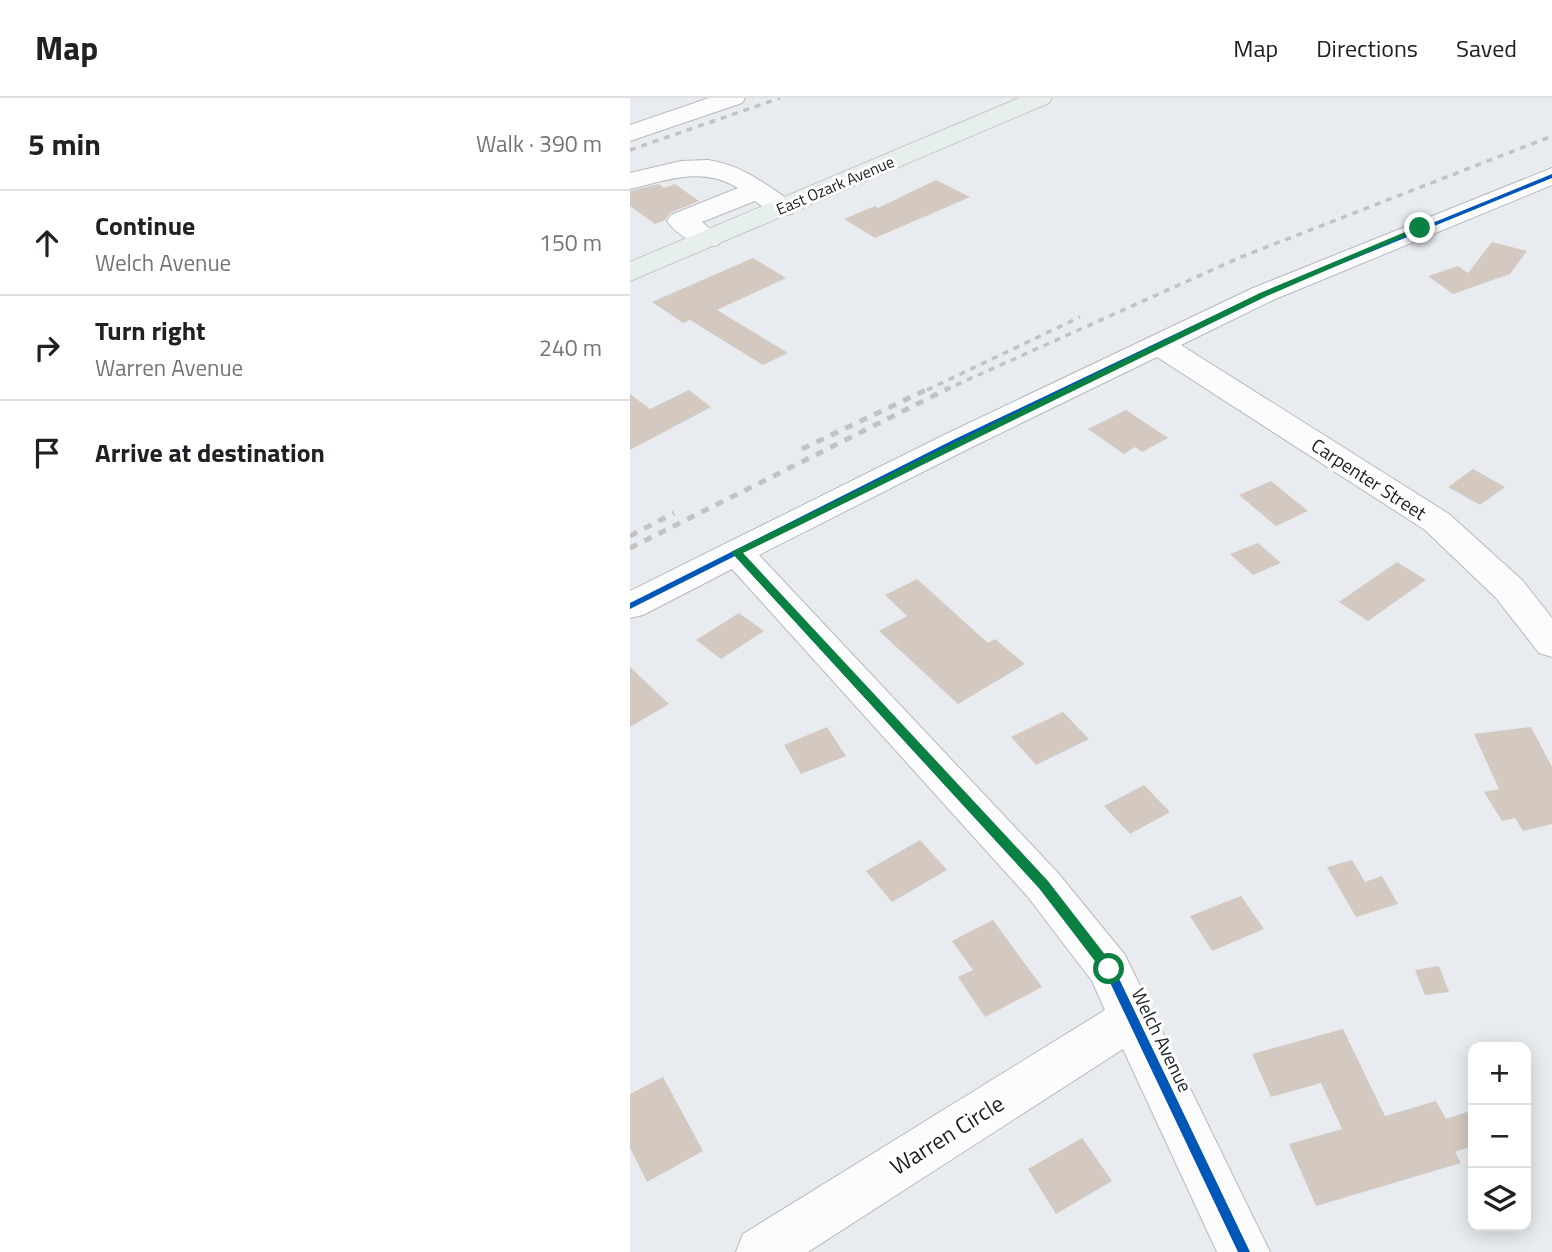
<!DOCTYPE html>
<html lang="en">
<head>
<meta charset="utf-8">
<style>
  body { margin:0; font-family:"Titillium Web",sans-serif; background:#f6f6f6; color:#202124 }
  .controls { position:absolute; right:21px; bottom:21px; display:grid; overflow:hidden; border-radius:14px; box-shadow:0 4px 18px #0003 }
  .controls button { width:63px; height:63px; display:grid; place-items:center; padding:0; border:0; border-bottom:2px solid #e0e0e0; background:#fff; color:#202124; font:35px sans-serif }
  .stop { position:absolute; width:21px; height:21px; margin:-16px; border:5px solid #0b8043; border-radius:50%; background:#fff }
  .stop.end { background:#0b8043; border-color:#fff; box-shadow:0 2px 7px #0008 }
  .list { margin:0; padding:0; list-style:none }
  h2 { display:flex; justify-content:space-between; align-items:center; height:91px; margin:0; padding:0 28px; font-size:30px }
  h2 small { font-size:23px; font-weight:400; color:#757577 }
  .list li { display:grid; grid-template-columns:46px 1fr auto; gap:21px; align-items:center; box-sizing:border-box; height:105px; padding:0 28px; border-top:2px solid #e0e0e0 }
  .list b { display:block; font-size:26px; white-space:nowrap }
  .list p { margin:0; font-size:23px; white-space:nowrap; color:#757577 }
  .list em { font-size:23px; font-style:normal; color:#757577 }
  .icon { flex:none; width:38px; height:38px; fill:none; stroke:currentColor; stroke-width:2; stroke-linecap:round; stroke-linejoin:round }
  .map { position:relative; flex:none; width:922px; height:1154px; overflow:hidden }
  header { display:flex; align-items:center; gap:42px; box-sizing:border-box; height:98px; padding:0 35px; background:#fff; border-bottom:2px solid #e0e0e0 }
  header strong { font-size:33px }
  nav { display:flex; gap:38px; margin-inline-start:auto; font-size:24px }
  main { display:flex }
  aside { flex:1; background:#fff }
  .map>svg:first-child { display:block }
  .building { fill:#d3c9c1 }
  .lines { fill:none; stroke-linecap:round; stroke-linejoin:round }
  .minor-casing { stroke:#b6b9bd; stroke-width:2 }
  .major-casing { stroke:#c5c6c9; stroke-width:2 }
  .minor { fill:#fcfcfd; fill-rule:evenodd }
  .major { fill:#e7efed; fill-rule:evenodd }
  .rail-far1 { stroke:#c1c2c3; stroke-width:3.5; stroke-dasharray:6 6; stroke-linecap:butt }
  .rail { stroke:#c1c2c3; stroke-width:5; stroke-dasharray:8 8; stroke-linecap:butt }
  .cycleway-casing { stroke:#fff; stroke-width:4 }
  .cycleway { fill:#0057b8; fill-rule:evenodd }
  .route { fill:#0b8043 }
  .labels { text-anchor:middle; stroke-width:6; stroke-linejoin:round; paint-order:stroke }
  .far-street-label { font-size:16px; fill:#1b1e21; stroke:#fff }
  .street-label { font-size:19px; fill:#1b1e21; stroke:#fff }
  .near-street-label { font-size:23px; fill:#1b1e21; stroke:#fff }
</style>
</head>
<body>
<header>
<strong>Map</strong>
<nav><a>Map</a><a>Directions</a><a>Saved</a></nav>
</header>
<main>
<aside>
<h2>5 min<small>Walk · 390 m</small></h2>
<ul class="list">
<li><svg class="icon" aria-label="ahead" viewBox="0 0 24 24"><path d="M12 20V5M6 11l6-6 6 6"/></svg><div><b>Continue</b><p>Welch Avenue</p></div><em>150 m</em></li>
<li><svg class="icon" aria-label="right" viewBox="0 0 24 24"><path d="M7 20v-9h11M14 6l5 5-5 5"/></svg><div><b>Turn right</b><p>Warren Avenue</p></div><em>240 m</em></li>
<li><svg class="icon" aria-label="arrive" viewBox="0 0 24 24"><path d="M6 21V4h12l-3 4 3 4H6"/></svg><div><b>Arrive at destination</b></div></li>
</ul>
</aside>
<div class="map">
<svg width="922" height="1154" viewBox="0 0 922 1154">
  <rect width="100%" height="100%" fill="#e8ecf0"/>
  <g class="building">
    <polygon points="306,82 340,99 245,140 214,121 245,108 248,110"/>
    <polygon points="29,86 34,90 45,86 69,103 40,115 35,122 25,126 0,108 0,93"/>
    <polygon points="862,144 897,153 880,176 823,196 798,178 828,168 838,175"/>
    <polygon points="123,160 156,180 87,212 158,255 133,267 60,222 53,225 22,204"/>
    <polygon points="59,292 81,309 0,352 0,296 20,311"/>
    <polygon points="496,312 538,340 512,354 505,349 494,356 458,331"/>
    <polygon points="843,371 875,389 850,407 818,389"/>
    <polygon points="641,383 678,413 646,428 609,397"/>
    <polygon points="628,445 651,465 623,477 600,456"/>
    <polygon points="767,464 796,482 738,523 709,504"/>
    <polygon points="287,481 358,545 365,541 395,566 328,606 249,533 277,518 255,497"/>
    <polygon points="109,515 134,533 91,561 66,542"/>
    <polygon points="0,569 39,606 0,629"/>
    <polygon points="433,614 459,641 406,667 381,639"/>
    <polygon points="197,629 216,658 171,676 154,647"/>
    <polygon points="901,629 922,669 922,726 893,733 885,720 872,723 854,694 869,691 844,636"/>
    <polygon points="514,687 540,714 500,736 474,708"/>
    <polygon points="290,742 317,772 262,804 236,773"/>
    <polygon points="722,762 735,784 752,778 768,806 726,819 697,769"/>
    <polygon points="611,798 634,831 582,853 560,818"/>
    <polygon points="363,822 412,889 355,919 328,879 343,872 322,843"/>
    <polygon points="809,868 819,894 795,897 785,872"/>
    <polygon points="713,931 755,1018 806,1003 816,1021 843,1012 843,1048 825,1054 831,1065 686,1108 659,1046 712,1031 691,985 641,999 622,956"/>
    <polygon points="33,979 73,1053 17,1084 0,1050 0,996"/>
    <polygon points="452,1040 482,1083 426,1116 398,1071"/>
  </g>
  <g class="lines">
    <defs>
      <g id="minor">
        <polygon points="79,0 115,0 112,5 0,43 0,27"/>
        <path d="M78,62c34,5 56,23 84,42l4,6 -4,6c-17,4 -25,-4 -37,-13l-53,21 20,17 -4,6c-18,4 -40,-9 -51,-24l4,-6 67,-27c-36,-22 -70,-8 -108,1v-16l51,-12z"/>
        <polygon points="922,70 922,87 643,202 551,247 819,416 892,482 922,520 922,559 909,555 866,500 795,432 527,259 340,350 129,457 428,775 495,857 640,1154 587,1154 493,951 178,1154 106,1154 113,1136 475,912 462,883 398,799 102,471 13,517 0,520 0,493 316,336 623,190"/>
      </g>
      <polygon id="major" points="389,0 422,0 419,5 0,183 0,164"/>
    </defs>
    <use href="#minor" class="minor-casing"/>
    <use href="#major" class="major-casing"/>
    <use href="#minor" class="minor"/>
    <use href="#major" class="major"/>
    <g class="rail-far1">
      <polyline points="0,52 150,0"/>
      <polyline points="297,292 450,219"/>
      <polyline points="315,292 611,159 922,38"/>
    </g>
    <g class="rail">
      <polyline points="172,351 300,290"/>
      <polyline points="0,438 44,415"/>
      <polyline points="0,450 319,290"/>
    </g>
    <defs>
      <polygon id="cycleway" points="922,76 922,80 635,197 331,345 112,455 417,784 483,868 620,1154 608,1154 475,874 409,790 105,458 0,511 0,505 325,341 631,195"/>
    </defs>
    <use href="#cycleway" class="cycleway-casing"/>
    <use href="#cycleway" class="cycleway"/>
  </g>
  <polygon class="route" points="787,129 794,130 637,198 113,455 418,783 483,867 483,875 474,875 409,790 101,454 630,195"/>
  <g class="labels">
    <g class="far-street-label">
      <text transform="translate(205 87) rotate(-23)" y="6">East Ozark Avenue</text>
    </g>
    <g class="street-label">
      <text transform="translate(739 381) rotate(33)" y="7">Carpenter Street</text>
      <text transform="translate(532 942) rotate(64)" y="7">Welch Avenue</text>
    </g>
    <g class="near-street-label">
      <text transform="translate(317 1037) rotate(-32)" y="8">Warren Circle</text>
    </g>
  </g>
</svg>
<div class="controls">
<button>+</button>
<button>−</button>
<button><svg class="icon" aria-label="layers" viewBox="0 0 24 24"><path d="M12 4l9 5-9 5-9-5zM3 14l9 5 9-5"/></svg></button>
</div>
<div class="stop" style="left:479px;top:871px"></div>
<div class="stop end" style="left:790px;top:130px"></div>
</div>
</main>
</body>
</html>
